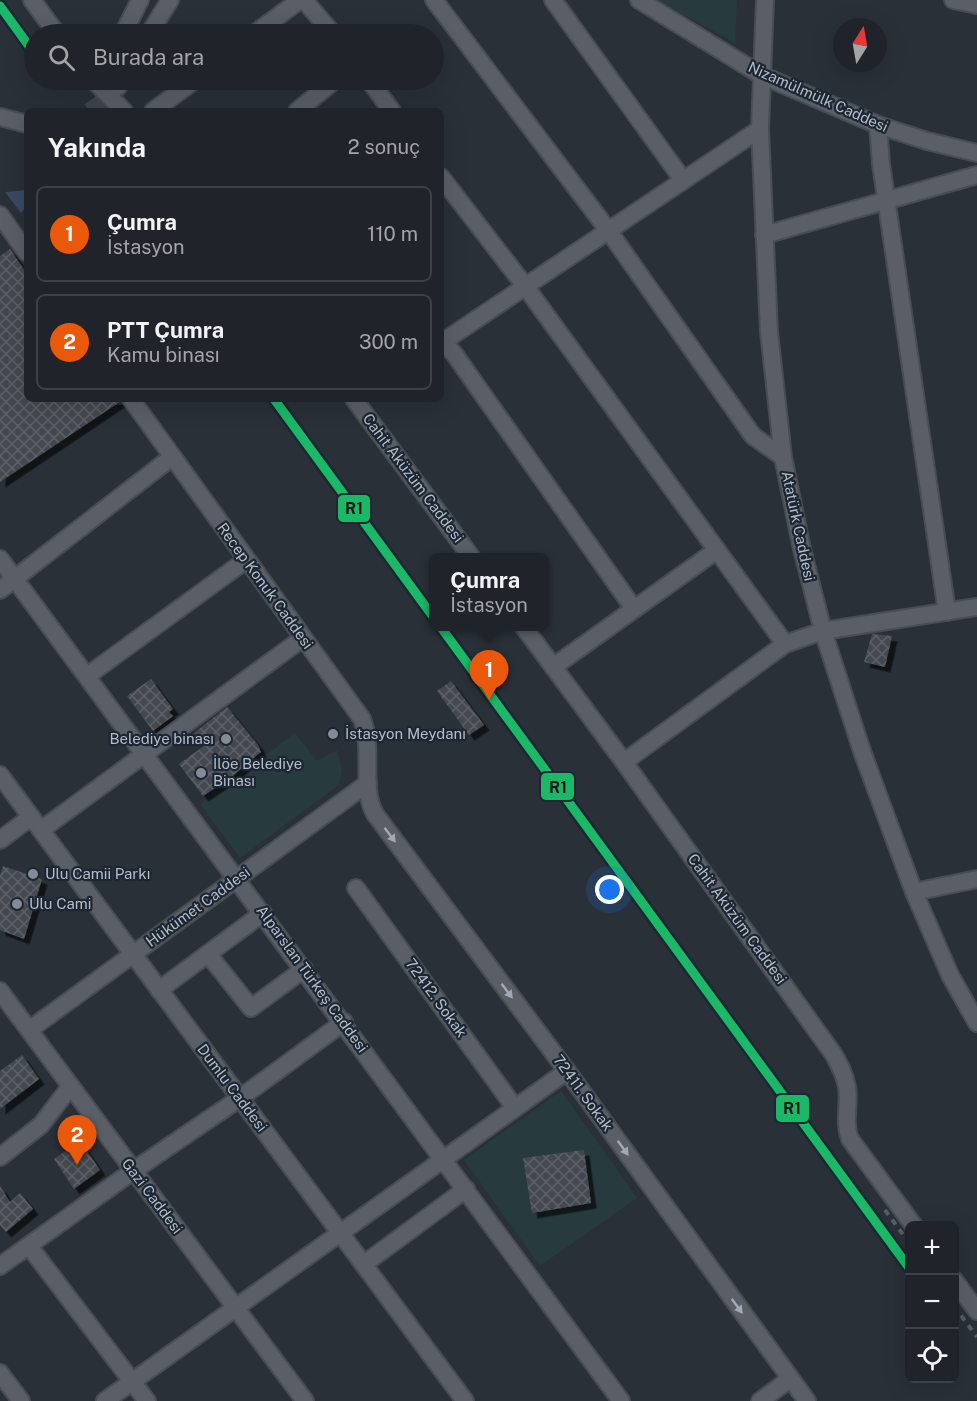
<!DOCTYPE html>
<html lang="tr">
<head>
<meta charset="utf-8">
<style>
  body { margin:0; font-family:"Public Sans",sans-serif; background:#2d3036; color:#f1f3f6 }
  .controls { position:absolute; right:18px; bottom:18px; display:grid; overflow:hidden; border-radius:9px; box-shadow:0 6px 24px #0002 }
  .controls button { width:54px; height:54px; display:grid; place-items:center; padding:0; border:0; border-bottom:2px solid #3d4147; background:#20242a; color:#f1f3f6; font:30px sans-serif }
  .compass { position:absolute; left:833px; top:18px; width:54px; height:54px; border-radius:50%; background:#20242a; box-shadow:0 6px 24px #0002; rotate:11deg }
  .you { position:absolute; left:610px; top:890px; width:21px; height:21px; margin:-15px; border:4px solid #fff; border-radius:50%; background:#1a73e8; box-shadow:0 0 0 9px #1a73e833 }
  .badge { display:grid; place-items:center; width:39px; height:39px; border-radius:50%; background:#ea580c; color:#fff; font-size:20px; font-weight:700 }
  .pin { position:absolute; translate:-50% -50px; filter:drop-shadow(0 2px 3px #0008) }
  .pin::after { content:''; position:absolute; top:32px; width:21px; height:18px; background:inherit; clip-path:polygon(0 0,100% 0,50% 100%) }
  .popup { position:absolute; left:429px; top:553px; width:120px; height:78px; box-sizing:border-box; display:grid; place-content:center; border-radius:9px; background:#20242a; filter:drop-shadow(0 2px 4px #0005); font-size:20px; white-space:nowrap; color:#a2a4a8 }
  .popup b { font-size:22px; color:#f1f3f6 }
  .popup::after { content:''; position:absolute; left:50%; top:100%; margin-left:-12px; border:12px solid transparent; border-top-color:#20242a }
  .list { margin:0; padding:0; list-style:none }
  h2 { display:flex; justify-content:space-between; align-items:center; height:78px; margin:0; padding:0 24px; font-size:26px }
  h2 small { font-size:20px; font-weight:400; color:#a2a4a8 }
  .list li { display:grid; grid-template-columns:39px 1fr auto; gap:18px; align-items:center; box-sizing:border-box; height:96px; margin:0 12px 12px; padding:0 12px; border:2px solid #3d4147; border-radius:9px }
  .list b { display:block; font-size:22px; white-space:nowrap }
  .list p { margin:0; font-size:20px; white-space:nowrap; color:#a2a4a8 }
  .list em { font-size:20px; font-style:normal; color:#a2a4a8 }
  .icon { flex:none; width:33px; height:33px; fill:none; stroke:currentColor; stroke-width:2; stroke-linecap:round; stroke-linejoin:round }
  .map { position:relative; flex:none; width:977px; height:1401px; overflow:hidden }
  .search { position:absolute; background:#20242a; box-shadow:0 6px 24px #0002; left:24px; top:24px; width:420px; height:66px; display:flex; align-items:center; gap:15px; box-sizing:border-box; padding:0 21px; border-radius:33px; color:#a2a4a8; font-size:22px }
  .panel { position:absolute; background:#20242a; box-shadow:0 6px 24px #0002; left:24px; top:108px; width:420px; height:294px; border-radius:9px }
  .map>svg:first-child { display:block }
  .green { fill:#273a3e }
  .water { fill:#384963 }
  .building { fill:url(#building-cross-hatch); filter:url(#shadow) }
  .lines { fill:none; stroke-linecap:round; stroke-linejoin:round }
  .minor-tunnel { stroke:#3f454e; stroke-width:16; stroke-dasharray:16 8; stroke-linecap:butt }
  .minor-casing { stroke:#484c53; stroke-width:20 }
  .minor { stroke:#5a5e66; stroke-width:16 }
  .rail { stroke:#595d64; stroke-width:4; stroke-dasharray:6 6; stroke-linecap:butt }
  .rail-1-casing { stroke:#1d2633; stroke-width:14 }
  .rail-1 { stroke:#1ab867; stroke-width:9 }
  .oneway { fill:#a2a9b5 }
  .poi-dot { fill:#848b96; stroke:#1d2633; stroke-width:2 }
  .labels { text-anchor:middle; stroke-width:4.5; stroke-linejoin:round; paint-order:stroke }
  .street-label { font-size:15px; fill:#b4bcc9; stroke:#1d2633 }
  .poi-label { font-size:15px; fill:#b4bcc9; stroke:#1d2633; text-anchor:start }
  .line-badge { stroke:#1d2633; stroke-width:2 }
  .pale-badge-label { font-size:16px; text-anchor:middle; font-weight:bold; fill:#111 }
</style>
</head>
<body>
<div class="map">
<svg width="977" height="1401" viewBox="0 0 977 1401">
  <defs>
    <pattern id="building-cross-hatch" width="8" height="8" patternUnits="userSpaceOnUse" patternTransform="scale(1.5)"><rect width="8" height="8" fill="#444950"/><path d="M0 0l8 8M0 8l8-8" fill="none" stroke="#5d6168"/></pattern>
    <filter id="shadow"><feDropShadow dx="5.5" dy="5.5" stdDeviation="0" flood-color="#0009"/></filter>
  </defs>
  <rect width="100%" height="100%" fill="#2a3038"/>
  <g class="green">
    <polygon points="657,0 737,0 735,43"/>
    <polygon points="295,733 317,761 337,750 342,769 339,785 240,858 200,804"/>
    <polygon points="561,1091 637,1198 540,1266 464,1160"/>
  </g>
  <polygon class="water" points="27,190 27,206 21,213 5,192"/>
  <g class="building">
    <polygon points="10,249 27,274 27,399 121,399 121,401 0,482 0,256"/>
    <polygon points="872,634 892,636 885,667 864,662"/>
    <polygon points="151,679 173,709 169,712 173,716 153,731 127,696"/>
    <polygon points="451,681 484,725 469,735 437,691"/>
    <polygon points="227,707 258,745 261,752 230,778 203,796 179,764 204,746 194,733"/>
    <polygon points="3,866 42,879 24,939 0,930 0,875"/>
    <polygon points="22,1055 39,1079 0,1109 0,1071"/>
    <polygon points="80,1141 100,1170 74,1189 54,1159"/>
    <polygon points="584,1150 591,1203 532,1213 523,1158"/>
    <polygon points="0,1186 10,1202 20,1193 33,1209 6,1232 0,1225"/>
  </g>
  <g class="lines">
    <polyline class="minor-tunnel" points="89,111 98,105 117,88"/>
    <defs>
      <g id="minor">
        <polyline points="32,0 57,34"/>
        <polyline points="304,0 333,34"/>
        <polyline points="434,0 608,230 753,436 783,457"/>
        <polyline points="553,0 683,180"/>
        <polyline points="639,0 761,75 878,125 927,141 977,153"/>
        <polyline points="765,0 760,129 769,332 783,457 802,549 823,631 863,754 914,892 950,975 977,1023"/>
        <polyline points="953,0 977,5"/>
        <polyline points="123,34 140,0"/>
        <polyline points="149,34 170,0"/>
        <polyline points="254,34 300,0"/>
        <polyline points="93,80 124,111"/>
        <polyline points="369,80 392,111"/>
        <polyline points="118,87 122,80"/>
        <polyline points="153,111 195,80"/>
        <polyline points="297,111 335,80"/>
        <polyline points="0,117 27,124"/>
        <polyline points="878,125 881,164 947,612"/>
        <polyline points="441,177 525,286 785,644"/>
        <polyline points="0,215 27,253"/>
        <polyline points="764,235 977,175"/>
        <polyline points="441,339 455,355 634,609"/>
        <polyline points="441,343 760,129"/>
        <path d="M131,399l231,320c12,33 -2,68 13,95l192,257 240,330"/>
        <polyline points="354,399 472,558"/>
        <polyline points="0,559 621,1401"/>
        <polyline points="0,590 172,457"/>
        <path d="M523,626l101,136 210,293c6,11 11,20 13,32 3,18 -4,34 3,52l64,87"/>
        <polyline points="553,667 717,550"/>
        <polyline points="87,676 246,560"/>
        <polyline points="624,762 785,644 823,631 977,607"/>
        <polyline points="0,775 465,1401"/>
        <polyline points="41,830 303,638"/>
        <polyline points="0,840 31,817"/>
        <polyline points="356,888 515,1108"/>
        <polyline points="914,892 977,879"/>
        <polyline points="208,954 251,1008 304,969"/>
        <polyline points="159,990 263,913"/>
        <polyline points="0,991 305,1401"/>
        <polyline points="29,1030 368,783"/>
        <polyline points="0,1157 41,1125 70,1087"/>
        <polyline points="29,1246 147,1401"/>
        <polyline points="364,1264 466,1189"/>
        <polyline points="0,1266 133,1171 240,1098 344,1022"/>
        <polyline points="954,1280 977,1311"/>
        <polyline points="0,1373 21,1401"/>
        <polyline points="105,1401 567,1071"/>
        <polyline points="760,1401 790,1379"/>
      </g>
    </defs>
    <use href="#minor" class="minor-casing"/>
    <use href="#minor" class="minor"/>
    <g class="rail">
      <polyline points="885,1210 910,1244"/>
      <polyline points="954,1306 977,1337"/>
    </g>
    <defs>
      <g id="rail-1">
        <polyline points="0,6 34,53"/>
        <polyline points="274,399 434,618"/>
        <polyline points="440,626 910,1269"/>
      </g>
    </defs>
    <use href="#rail-1" class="rail-1-casing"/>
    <use href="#rail-1" class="rail-1"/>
  </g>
  <defs><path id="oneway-solid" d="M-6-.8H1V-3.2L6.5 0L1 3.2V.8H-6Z" transform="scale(1.5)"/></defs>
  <g class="oneway">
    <use href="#oneway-solid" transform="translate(390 835) rotate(53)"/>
    <use href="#oneway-solid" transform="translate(507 991) rotate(53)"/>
    <use href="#oneway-solid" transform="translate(623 1148) rotate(54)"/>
    <use href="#oneway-solid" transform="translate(737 1306) rotate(54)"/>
  </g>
  <g class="poi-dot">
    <circle cx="333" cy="734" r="6"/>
    <circle cx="226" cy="739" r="6"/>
    <circle cx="201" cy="773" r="6"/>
    <circle cx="33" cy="874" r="6"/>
    <circle cx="17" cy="904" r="6"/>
  </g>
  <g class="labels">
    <g class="street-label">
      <text transform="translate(818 97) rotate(24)" y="5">Nizamülmülk Caddesi</text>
      <text transform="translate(413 478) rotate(53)" y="5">Cahit Aküzüm Caddesi</text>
      <text transform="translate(798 526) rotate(78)" y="5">Atatürk Caddesi</text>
      <text transform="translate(265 586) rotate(54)" y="5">Recep Konuk Caddesi</text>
      <text transform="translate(198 907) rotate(-36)" y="5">Hükümet Caddesi</text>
      <text transform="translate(737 919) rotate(54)" y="5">Cahit Aküzüm Caddesi</text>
      <text transform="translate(312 979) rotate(54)" y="5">Alparslan Türkeş Caddesi</text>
      <text transform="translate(436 998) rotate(54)" y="5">72412. Sokak</text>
      <text transform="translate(232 1088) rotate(53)" y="5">Dumlu Caddesi</text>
      <text transform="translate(583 1093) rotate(54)" y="5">72411. Sokak</text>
      <text transform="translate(152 1196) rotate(53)" y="5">Gazi Caddesi</text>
    </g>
    <g class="poi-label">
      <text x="345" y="739">İstasyon Meydanı</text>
      <text x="214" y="744" text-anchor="end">Belediye binası</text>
      <text x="213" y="769">İlöe Belediye<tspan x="213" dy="17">Binası</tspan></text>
      <text x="45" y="879">Ulu Camii Parkı</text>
      <text x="29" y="909">Ulu Cami</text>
    </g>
  </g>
  <g class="line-badge">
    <rect x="337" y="494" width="34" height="29" rx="6" fill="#1ab867"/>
    <rect x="540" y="772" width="35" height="29" rx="6" fill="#1ab867"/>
    <rect x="775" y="1094" width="35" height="29" rx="6" fill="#1ab867"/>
  </g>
  <g class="pale-badge-label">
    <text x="354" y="514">R1</text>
    <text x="558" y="793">R1</text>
    <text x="792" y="1114">R1</text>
  </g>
</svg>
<div class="controls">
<button>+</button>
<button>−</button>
<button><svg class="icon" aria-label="locate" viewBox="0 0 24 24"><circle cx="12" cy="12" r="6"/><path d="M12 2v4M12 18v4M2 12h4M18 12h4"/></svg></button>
</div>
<svg class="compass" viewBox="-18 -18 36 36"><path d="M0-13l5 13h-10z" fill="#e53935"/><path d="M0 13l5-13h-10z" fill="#a2a4a8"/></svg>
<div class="you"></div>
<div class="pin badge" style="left:489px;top:700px">1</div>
<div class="popup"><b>Çumra</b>İstasyon</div>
<div class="pin badge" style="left:77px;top:1165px">2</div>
<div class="search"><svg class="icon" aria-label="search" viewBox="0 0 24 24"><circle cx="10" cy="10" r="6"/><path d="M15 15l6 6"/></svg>Burada ara</div>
<section class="panel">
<h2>Yakında<small>2 sonuç</small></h2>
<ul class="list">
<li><span class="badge">1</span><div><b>Çumra</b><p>İstasyon</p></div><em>110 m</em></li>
<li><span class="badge">2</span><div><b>PTT Çumra</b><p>Kamu binası</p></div><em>300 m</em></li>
</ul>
</section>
</div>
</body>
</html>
